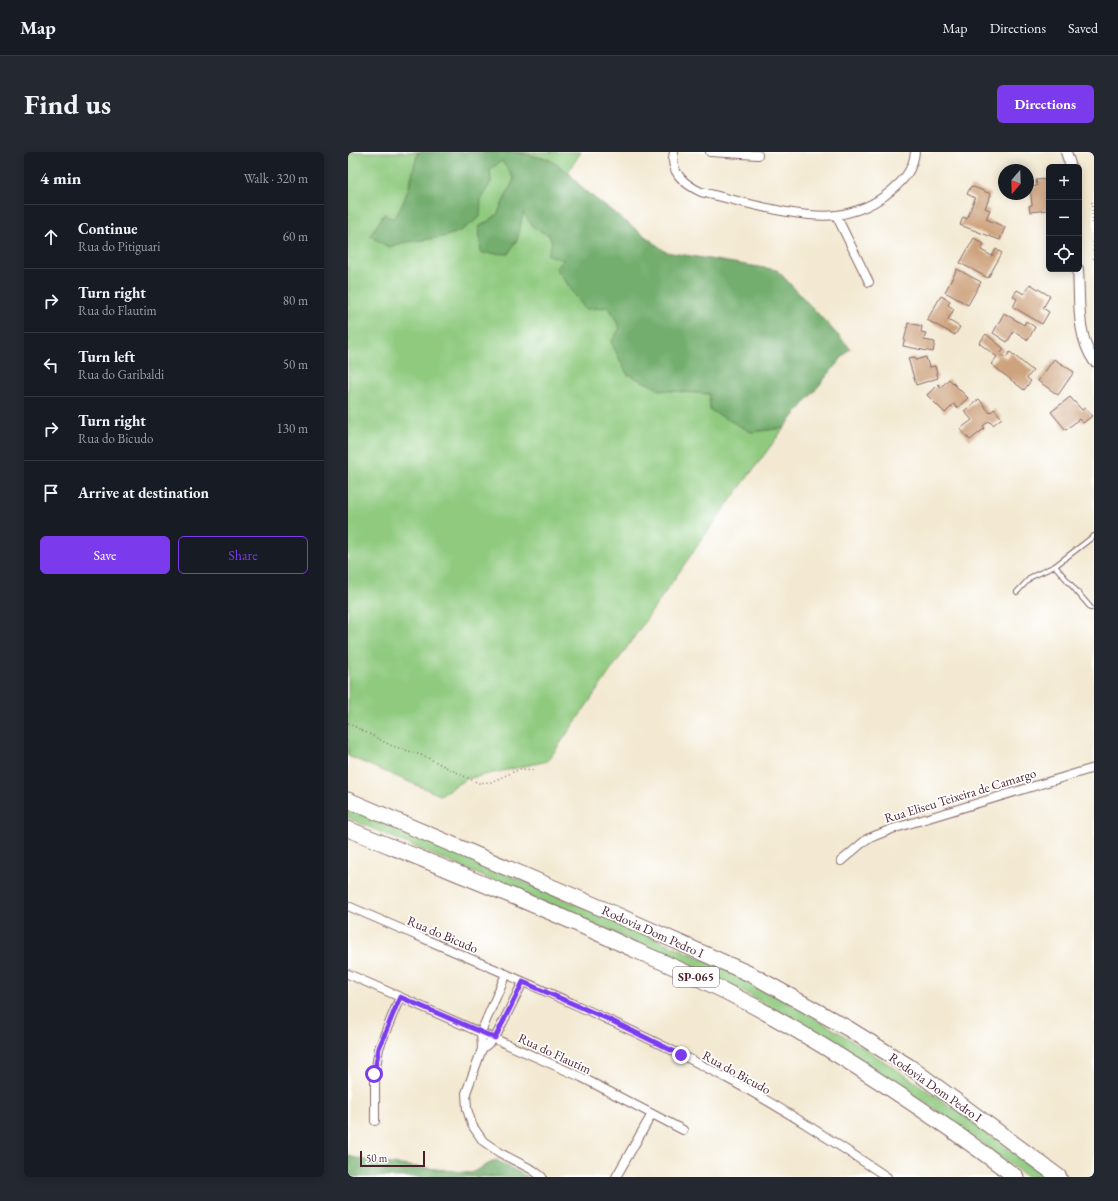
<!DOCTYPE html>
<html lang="en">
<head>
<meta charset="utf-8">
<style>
  body { margin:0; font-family:"EB Garamond",serif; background:#242831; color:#f1f3f6 }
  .controls { position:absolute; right:12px; top:12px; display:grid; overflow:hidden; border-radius:6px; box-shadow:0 2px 10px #0003 }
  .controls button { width:36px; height:36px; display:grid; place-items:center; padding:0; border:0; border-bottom:1px solid #363941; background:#171b24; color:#f1f3f6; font:20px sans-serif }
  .compass { position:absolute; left:650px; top:12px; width:36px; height:36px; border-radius:50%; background:#171b24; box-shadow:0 2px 10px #0003; rotate:199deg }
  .scale { position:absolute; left:12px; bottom:10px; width:65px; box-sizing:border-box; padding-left:4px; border:2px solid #4a1f2b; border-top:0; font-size:11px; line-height:14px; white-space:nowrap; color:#4a1f2b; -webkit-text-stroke:3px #fff; paint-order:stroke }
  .stop { position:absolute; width:12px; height:12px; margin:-9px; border:3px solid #7c3aed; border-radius:50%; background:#fff }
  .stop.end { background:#7c3aed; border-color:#fff; box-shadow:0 1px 4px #0008 }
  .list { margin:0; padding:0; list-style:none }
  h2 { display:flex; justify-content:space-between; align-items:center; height:52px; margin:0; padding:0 16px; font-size:17px }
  h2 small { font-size:13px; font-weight:400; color:#9ea1a6 }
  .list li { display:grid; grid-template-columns:26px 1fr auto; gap:12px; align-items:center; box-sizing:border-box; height:64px; padding:0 16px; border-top:1px solid #363941 }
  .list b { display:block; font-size:15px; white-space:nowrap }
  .list p { margin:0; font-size:13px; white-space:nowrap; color:#9ea1a6 }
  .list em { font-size:13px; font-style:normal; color:#9ea1a6 }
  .actions { display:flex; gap:8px; padding:12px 16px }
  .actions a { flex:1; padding:9px 0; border:1px solid #7c3aed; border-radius:6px; text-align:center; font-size:14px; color:#7c3aed }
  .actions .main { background:#7c3aed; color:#fff }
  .icon { flex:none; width:22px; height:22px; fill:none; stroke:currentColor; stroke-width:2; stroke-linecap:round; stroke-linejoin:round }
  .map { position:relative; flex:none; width:746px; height:1025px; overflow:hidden; border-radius:6px }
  header { display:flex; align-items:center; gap:24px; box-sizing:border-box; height:56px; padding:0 20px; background:#171b24; border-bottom:1px solid #363941 }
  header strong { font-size:19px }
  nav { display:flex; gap:22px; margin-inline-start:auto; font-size:14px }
  .intro { display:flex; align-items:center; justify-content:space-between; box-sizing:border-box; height:96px; padding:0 24px }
  h1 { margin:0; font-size:28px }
  .button { padding:10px 18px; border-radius:6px; background:#7c3aed; color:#fff; font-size:14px; font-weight:700 }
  main { display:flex; gap:24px; padding:0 24px }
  aside { flex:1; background:#171b24; border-radius:6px; box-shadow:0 2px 10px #0003 }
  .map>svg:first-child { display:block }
  .green { fill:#8fca7f; stroke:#6c7455 }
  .forest { fill:#73ae6e; stroke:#5e664c }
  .building { fill:#cda37e }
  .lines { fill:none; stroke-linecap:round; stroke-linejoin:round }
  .service-casing { stroke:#856665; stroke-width:6 }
  .minor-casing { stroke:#856665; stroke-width:10 }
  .tertiary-casing { stroke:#856665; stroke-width:12 }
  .motorway-casing { stroke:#856665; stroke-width:17 }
  .path { stroke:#856665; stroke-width:1.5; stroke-dasharray:1 3; stroke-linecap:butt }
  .service { stroke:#fff; stroke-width:4 }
  .minor { stroke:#fff; stroke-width:8 }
  .tertiary { stroke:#fff; stroke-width:10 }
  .motorway { stroke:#fff; stroke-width:15 }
  .route { stroke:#7c3aed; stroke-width:5 }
  .labels { text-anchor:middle; stroke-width:3.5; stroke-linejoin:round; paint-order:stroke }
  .shield { fill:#fff; stroke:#80626b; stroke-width:1 }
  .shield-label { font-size:12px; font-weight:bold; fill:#4a1f2b }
  .street-label { font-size:13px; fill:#4a1f2b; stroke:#fff }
</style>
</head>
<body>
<header>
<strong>Map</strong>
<nav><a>Map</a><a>Directions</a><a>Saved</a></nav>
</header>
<div class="intro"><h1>Find us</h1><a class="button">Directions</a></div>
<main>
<aside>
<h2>4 min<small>Walk · 320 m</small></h2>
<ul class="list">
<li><svg class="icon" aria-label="ahead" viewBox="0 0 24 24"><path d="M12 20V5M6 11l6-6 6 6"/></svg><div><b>Continue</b><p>Rua do Pitiguari</p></div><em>60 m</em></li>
<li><svg class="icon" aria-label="right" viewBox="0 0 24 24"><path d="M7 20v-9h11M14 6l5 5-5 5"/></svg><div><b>Turn right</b><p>Rua do Flautim</p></div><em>80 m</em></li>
<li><svg class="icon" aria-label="left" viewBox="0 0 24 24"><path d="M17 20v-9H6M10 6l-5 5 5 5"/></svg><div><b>Turn left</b><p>Rua do Garibaldi</p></div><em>50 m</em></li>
<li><svg class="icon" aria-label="right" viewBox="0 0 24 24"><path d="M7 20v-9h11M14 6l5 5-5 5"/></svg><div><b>Turn right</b><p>Rua do Bicudo</p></div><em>130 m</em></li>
<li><svg class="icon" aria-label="arrive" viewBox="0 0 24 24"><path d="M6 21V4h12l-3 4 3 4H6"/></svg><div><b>Arrive at destination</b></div></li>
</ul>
<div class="actions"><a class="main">Save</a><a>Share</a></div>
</aside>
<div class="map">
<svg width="746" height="1025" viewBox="0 0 746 1025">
  <rect width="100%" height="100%" fill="#fff"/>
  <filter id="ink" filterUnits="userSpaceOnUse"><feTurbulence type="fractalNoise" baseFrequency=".025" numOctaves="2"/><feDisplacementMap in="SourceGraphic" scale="8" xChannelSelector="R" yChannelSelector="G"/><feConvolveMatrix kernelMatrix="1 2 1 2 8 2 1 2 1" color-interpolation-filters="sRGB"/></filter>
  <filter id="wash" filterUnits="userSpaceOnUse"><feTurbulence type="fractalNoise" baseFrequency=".012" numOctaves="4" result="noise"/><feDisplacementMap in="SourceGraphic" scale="16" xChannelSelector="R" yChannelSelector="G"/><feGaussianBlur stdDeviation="0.9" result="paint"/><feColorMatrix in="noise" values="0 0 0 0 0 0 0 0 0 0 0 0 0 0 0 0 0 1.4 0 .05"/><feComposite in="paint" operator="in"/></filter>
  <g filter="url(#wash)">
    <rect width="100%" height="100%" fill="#f3e9d2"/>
    <g class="green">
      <path d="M0,0h70c-5,18 -12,55 -25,67 -7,7 -15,12 -23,17l19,11 16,-6 19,-1 57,-42 10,-16 -1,-14 12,-8 12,19 -17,36 -18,12 38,13 6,-28 11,16 15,7 3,8 12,17 45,47 11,21 41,62 48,4 42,38 33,-4 -82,111 -154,222 -82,18 -26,16 -92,-39z"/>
      <polygon points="165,0 233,0 220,20 200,7"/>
      <path d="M0,656c92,38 184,77 275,117 41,18 84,34 124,55 108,57 202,123 299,197h-19l-91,-67 -60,-40 -125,-74 -47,-24 -356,-154z"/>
    </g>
    <g class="forest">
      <path d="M70,0h95l35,7 20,13 16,18 82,62 111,18 73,78 -66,80 -33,4 -41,-22 -1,-16 -48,-4 -34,-16 -16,-32 9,-14 -11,-21 -24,2 -29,-41 8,-8 -17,-5 5,-12 -3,-8 -15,-7 -11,-15 -6,27 -9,14 -27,-1 -2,-26 18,-12 17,-36 -12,-18 -12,8 1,13 -10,16 -1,19c-8,6 -17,13 -27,17 -20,7 -43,5 -64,13l-19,-11 14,-22 9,5c15,-19 19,-44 25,-67z"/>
      <polygon points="0,1004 26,1010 123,1021 148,1008 180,1025 0,1025"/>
    </g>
    <g id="blocks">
      <g class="building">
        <polygon points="701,27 701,39 699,40 701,58 682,60 681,54 684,53 682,35 689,34 688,28"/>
        <polygon points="623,34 643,42 637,56 642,58 638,67 657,75 652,88 612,73 615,65 619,67 627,46 619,42"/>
        <polygon points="626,86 636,92 633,98 644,104 648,97 654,101 640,126 612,111"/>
        <polygon points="609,117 633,130 620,153 597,140"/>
        <polygon points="682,132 702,144 695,156 701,160 694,172 665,155 669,147 665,144 669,138 676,142"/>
        <polygon points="593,144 602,149 600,153 606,157 600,168 612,175 607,183 579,168"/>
        <polygon points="656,161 676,173 678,169 687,175 680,188 666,179 659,190 645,181"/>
        <polygon points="560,171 574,174 573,180 578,181 576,188 587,190 585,200 555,194"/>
        <polygon points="638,182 656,197 652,202 658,206 662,200 685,219 679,226 683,229 676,238 643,212 649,205 631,191"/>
        <polygon points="567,205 568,208 578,205 581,215 587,214 590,226 568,233 560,206"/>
        <polygon points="706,207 726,220 710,243 690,229"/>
        <polygon points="601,227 620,246 609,256 606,252 597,261 579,243 590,232 593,235"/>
        <polygon points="722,245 734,258 737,256 744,264 735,271 731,267 718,278 703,260"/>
        <polygon points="631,247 642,261 646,257 654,266 645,273 641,269 635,274 637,276 622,288 612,277 624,268 616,259"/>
      </g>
    </g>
  </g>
  <g filter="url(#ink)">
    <use href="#blocks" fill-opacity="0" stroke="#856665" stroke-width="1"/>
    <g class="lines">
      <defs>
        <g id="service">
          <polyline points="669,440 683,425 707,414"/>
          <polyline points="743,456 707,414 746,384"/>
        </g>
        <g id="minor">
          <path d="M326,0c-5,20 10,32 27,40 36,8 99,28 136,23 20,-3 40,-12 55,-25 13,-11 21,-21 23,-38"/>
          <polyline points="362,0 410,3"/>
          <polyline points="488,63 521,130"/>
          <polyline points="493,709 519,687 544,677 746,616"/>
          <path d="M0,754c129,56 260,109 384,175 54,29 105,63 155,96"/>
          <polyline points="0,822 233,925 335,978"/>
          <polyline points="158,822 133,880 134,897 118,941 119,957 124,973 135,989 152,1001 185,1018 194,1025"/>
          <polyline points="134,897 147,886 175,830"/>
          <polyline points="27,969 27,922 31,896 52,845"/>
          <polyline points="268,1025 304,962"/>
        </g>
        <g id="tertiary">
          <polyline points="718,0 723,15"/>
          <path d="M730,117c2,30 -2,66 16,92"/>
        </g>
        <g id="motorway">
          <polyline points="0,648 260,759 404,823 501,877 562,915 711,1025"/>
          <path d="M0,677c96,39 193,77 287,121 40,17 79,35 117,55 93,51 180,109 264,172"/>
        </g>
      </defs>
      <use href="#service" class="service-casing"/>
      <use href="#minor" class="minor-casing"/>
      <use href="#tertiary" class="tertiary-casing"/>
      <use href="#motorway" class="motorway-casing"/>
      <g class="path">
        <polyline points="744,50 746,107"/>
        <polyline points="0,571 42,593 76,604 130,631 143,630 172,617 187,618"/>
      </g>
      <use href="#service" class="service"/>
      <use href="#minor" class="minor"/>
      <use href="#tertiary" class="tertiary"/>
      <use href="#motorway" class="motorway"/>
    </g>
  </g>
  <g class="lines" filter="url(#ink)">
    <polyline class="route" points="26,922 31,896 52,845 147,886 175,830 260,867 333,903"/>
  </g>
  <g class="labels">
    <rect class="shield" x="325" y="815" width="46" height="20" rx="3"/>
    <g class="shield-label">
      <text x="348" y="829">SP-065</text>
    </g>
    <g class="street-label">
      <text transform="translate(612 643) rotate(-17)" y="5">Rua Eliseu Teixeira de Camargo</text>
      <text transform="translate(305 779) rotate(24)" y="5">Rodovia Dom Pedro I</text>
      <text transform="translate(95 782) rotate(23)" y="5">Rua do Bicudo</text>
      <text transform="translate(207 901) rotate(25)" y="5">Rua do Flautim</text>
      <text transform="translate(389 920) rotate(29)" y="5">Rua do Bicudo</text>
      <text transform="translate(588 935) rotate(35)" y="5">Rodovia Dom Pedro I</text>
    </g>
  </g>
</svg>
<div class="controls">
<button>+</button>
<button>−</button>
<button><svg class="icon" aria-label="locate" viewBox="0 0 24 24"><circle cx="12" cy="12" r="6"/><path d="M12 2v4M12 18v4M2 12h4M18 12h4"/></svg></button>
</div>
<svg class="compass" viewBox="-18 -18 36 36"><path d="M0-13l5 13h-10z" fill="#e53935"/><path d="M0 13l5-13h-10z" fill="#9ea1a6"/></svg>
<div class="scale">50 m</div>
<div class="stop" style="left:26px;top:922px"></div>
<div class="stop end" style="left:333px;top:903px"></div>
</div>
</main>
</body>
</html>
